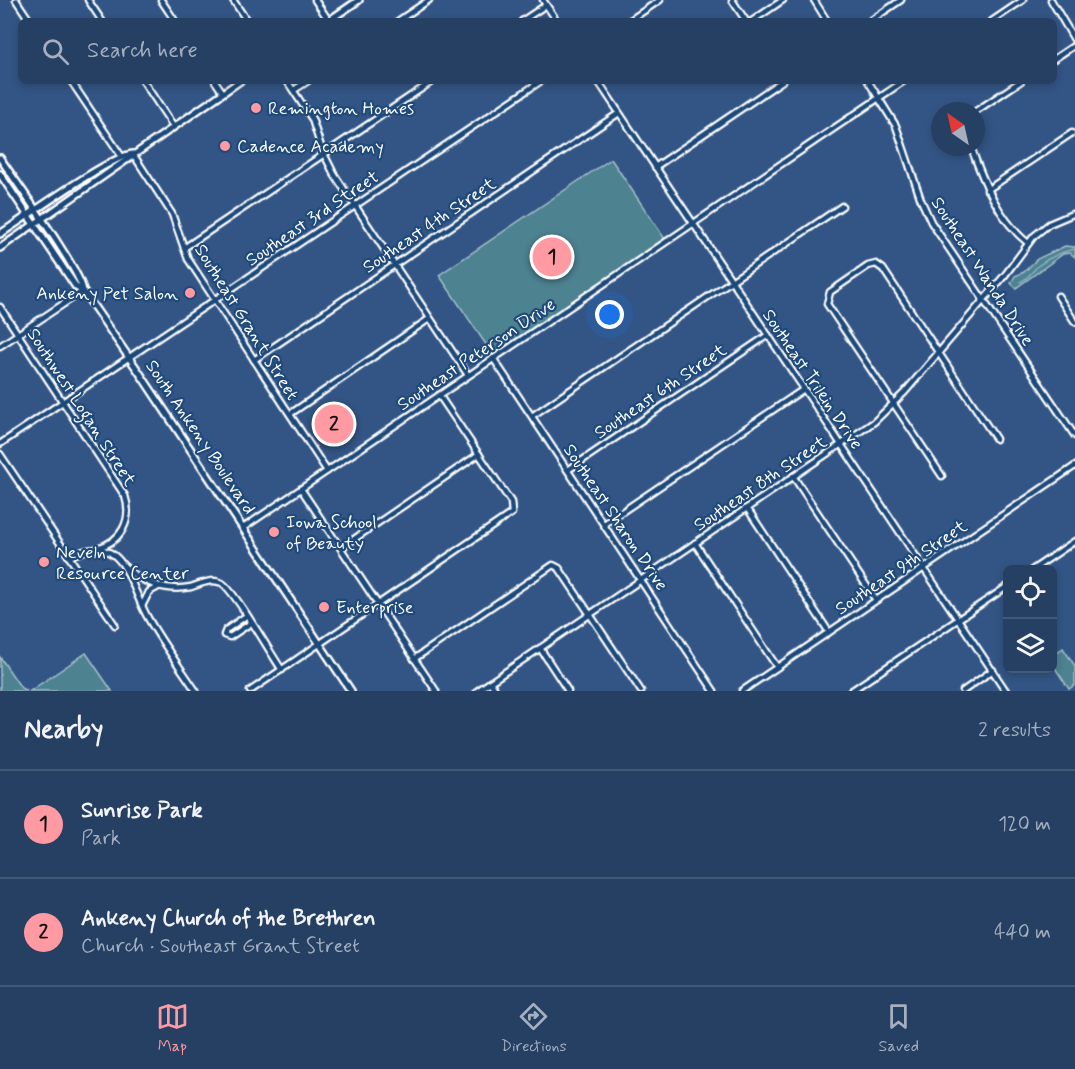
<!DOCTYPE html>
<html lang="en">
<head>
<meta charset="utf-8">
<style>
  body { margin:0; font-family:Mynerve,sans-serif; background:#2e476a; color:#f1f3f6 }
  .controls { position:absolute; right:18px; bottom:18px; display:grid; overflow:hidden; border-radius:9px; box-shadow:0 3px 9px #0003 }
  .controls button { width:54px; height:54px; display:grid; place-items:center; padding:0; border:0; border-bottom:2px solid #425978; background:#264064; color:#f1f3f6; font:30px sans-serif }
  .compass { position:absolute; left:931px; top:102px; width:54px; height:54px; border-radius:50%; background:#264064; box-shadow:0 3px 9px #0003; rotate:326deg }
  .you { position:absolute; left:610px; top:315px; width:21px; height:21px; margin:-15px; border:4px solid #fff; border-radius:50%; background:#1a73e8; box-shadow:0 0 0 9px #1a73e833 }
  .badge { display:grid; place-items:center; width:39px; height:39px; border-radius:50%; background:#ff9aa2; color:#111; font-size:20px; font-weight:700 }
  .pin { position:absolute; translate:-50% -50%; border:3px solid #fff; box-shadow:0 2px 6px #0006 }
  .list { margin:0; padding:0; list-style:none }
  h2 { display:flex; justify-content:space-between; align-items:center; height:78px; margin:0; padding:0 24px; font-size:26px }
  h2 small { font-size:20px; font-weight:400; color:#a4afbf }
  .list li { display:grid; grid-template-columns:39px 1fr auto; gap:18px; align-items:center; box-sizing:border-box; height:108px; padding:0 24px; border-top:2px solid #425978 }
  .list b { display:block; font-size:22px; white-space:nowrap }
  .list p { margin:0; font-size:20px; white-space:nowrap; color:#a4afbf }
  .list em { font-size:20px; font-style:normal; color:#a4afbf }
  .icon { flex:none; width:33px; height:33px; fill:none; stroke:currentColor; stroke-width:2; stroke-linecap:round; stroke-linejoin:round }
  .map { position:relative; flex:none; width:1075px; height:691px; overflow:hidden }
  .search { position:absolute; background:#264064; box-shadow:0 3px 9px #0003; left:18px; right:18px; top:18px; height:66px; display:flex; align-items:center; gap:15px; box-sizing:border-box; padding:0 21px; border-radius:9px; color:#a4afbf; font-size:22px }
  .sheet { height:294px; background:#264064 }
  nav { display:flex; justify-content:space-around; align-items:center; box-sizing:border-box; height:84px; border-top:2px solid #425978; background:#264064; font-size:16px; color:#a4afbf }
  nav a { display:grid; justify-items:center; gap:3px }
  nav .on { color:#ff9aa2 }
  .map>svg:first-child { display:block }
  .green { fill:#4d8290; stroke:#a6c0c8; stroke-width:1.5 }
  .lines { fill:none; stroke-linecap:round; stroke-linejoin:round }
  .stream { stroke:#8fb0c6; stroke-width:1.5 }
  .minor-casing { stroke:#fff; stroke-width:9 }
  .major-casing { stroke:#fff; stroke-width:10 }
  .minor { stroke:#1f4a7a; stroke-width:4.5 }
  .major { stroke:#1f4a7a; stroke-width:5 }
  .poi-dot { fill:#ff9aa2; stroke:#1f4a7a; stroke-width:2 }
  .labels { text-anchor:middle; stroke-width:4.5; stroke-linejoin:round; paint-order:stroke }
  .poi-label { font-size:18px; fill:#fff; stroke:#1f4a7a; text-anchor:start }
  .street-label { font-size:18px; fill:#fff; stroke:#1f4a7a }
</style>
</head>
<body>
<div class="map">
<svg width="1075" height="691" viewBox="0 0 1075 691">
  <rect width="100%" height="100%" fill="#335585"/>
  <filter id="ink" filterUnits="userSpaceOnUse"><feTurbulence type="fractalNoise" baseFrequency=".0167" numOctaves="2"/><feDisplacementMap in="SourceGraphic" scale="12" xChannelSelector="R" yChannelSelector="G"/><feConvolveMatrix kernelMatrix="1 2 1 2 8 2 1 2 1" color-interpolation-filters="sRGB"/></filter>
  <g filter="url(#ink)">
    <g class="green">
      <polygon points="611,159 665,239 493,355 439,275"/>
      <polygon points="1065,246 1075,247 1075,257 1070,253 1063,254 1016,288 1011,283 1015,276 1024,272 1037,259"/>
      <polygon points="1063,648 1075,666 1075,685 1069,689 1053,665 1053,655"/>
      <polygon points="86,653 112,691 30,691"/>
      <polygon points="0,657 21,688 27,691 0,691"/>
    </g>
    <g class="lines">
      <path class="stream" d="M1020,282c10,-5 12,-11 19,-17 11,-8 22,-13 36,-16"/>
      <defs>
        <g id="minor">
          <polyline points="16,0 30,21"/>
          <polyline points="88,0 102,21"/>
          <polyline points="161,0 175,21"/>
          <polyline points="233,0 247,21"/>
          <polyline points="315,0 329,21"/>
          <polyline points="543,0 557,21"/>
          <polyline points="732,0 746,21"/>
          <polyline points="814,0 827,21"/>
          <polyline points="1051,0 1075,41"/>
          <polyline points="398,21 429,0"/>
          <polyline points="522,21 546,5"/>
          <polyline points="629,21 660,0"/>
          <polyline points="752,21 783,0"/>
          <polyline points="870,21 901,0"/>
          <polyline points="992,21 1023,0"/>
          <polyline points="1054,59 1075,45"/>
          <polyline points="71,81 122,157"/>
          <polyline points="143,81 173,126"/>
          <polyline points="215,81 223,93"/>
          <polyline points="287,81 312,119 322,150 334,174 468,375"/>
          <polyline points="598,81 1006,691"/>
          <polyline points="868,81 896,126 921,200 931,222 1075,436"/>
          <polyline points="294,90 308,81"/>
          <polyline points="976,111 1021,81"/>
          <path d="M971,147c12,34 28,73 57,96"/>
          <polyline points="133,154 172,214 188,259 327,471"/>
          <polyline points="655,167 782,81"/>
          <polyline points="987,190 1072,133"/>
          <polyline points="184,248 433,81"/>
          <polyline points="1058,296 1075,322"/>
          <path d="M0,307l125,189c8,24 -4,46 -28,52"/>
          <polyline points="0,346 83,291"/>
          <polyline points="493,358 714,691"/>
          <polyline points="254,360 619,113"/>
          <polyline points="290,414 429,319"/>
          <polyline points="532,416 842,206"/>
          <polyline points="0,444 541,81"/>
          <polyline points="0,454 115,625"/>
          <polyline points="568,470 768,335"/>
          <polyline points="793,476 876,600"/>
          <polyline points="942,476 827,304 830,292 868,266 876,264 883,269 996,439"/>
          <polyline points="301,489 436,691"/>
          <polyline points="747,508 829,632"/>
          <polyline points="604,524 804,389"/>
          <polyline points="243,528 904,81"/>
          <polyline points="695,543 777,667"/>
          <polyline points="341,548 479,454"/>
          <path d="M69,557c56,-28 59,26 79,61 14,25 32,49 48,73"/>
          <path d="M124,566c17,17 42,26 67,21 10,-3 20,-9 31,-4 13,8 49,71 60,87"/>
          <polyline points="1032,570 1075,541"/>
          <polyline points="143,604 149,592 158,587"/>
          <polyline points="246,616 226,630 224,635 230,637 251,623"/>
          <polyline points="540,648 568,691"/>
          <polyline points="414,659 553,565 559,568 641,691"/>
          <polyline points="490,682 496,691"/>
          <polyline points="250,691 512,513 511,502 439,395"/>
          <polyline points="477,691 874,422 904,393 1005,275 1034,236 1049,224 1075,213"/>
          <polyline points="742,691 1075,466"/>
          <polyline points="851,691 1008,586"/>
          <polyline points="963,691 993,670"/>
        </g>
        <g id="major">
          <polyline points="328,21 359,0"/>
          <path d="M0,158c15,23 81,113 83,133"/>
          <polyline points="0,174 76,287 83,291 139,372 351,691"/>
          <path d="M0,234c24,-15 111,-79 133,-80"/>
          <polyline points="0,248 240,81"/>
        </g>
      </defs>
      <use href="#minor" class="minor-casing"/>
      <use href="#major" class="major-casing"/>
      <use href="#minor" class="minor"/>
      <use href="#major" class="major"/>
    </g>
  </g>
  <g class="poi-dot">
    <circle cx="256" cy="108" r="6"/>
    <circle cx="225" cy="146" r="6"/>
    <circle cx="190" cy="293" r="6"/>
    <circle cx="274" cy="532" r="6"/>
    <circle cx="44" cy="562" r="6"/>
    <circle cx="324" cy="607" r="6"/>
  </g>
  <g class="labels">
    <g class="poi-label">
      <text x="268" y="114">Remington Homes</text>
      <text x="237" y="152">Cadence Academy</text>
      <text x="178" y="299" text-anchor="end">Ankeny Pet Salon</text>
      <text x="286" y="528">Iowa School<tspan x="286" dy="21">of Beauty</tspan></text>
      <text x="56" y="558">Neveln<tspan x="56" dy="21">Resource Center</tspan></text>
      <text x="336" y="613">Enterprise</text>
    </g>
    <g class="street-label">
      <text transform="translate(312 218) rotate(-34)" y="6">Southeast 3rd Street</text>
      <text transform="translate(429 225) rotate(-34)" y="6">Southeast 4th Street</text>
      <text transform="translate(983 271) rotate(57)" y="6">Southeast Wanda Drive</text>
      <text transform="translate(247 322) rotate(58)" y="6">Southeast Grant Street</text>
      <text transform="translate(476 354) rotate(-34)" y="6">Southeast Peterson Drive</text>
      <text transform="translate(813 379) rotate(56)" y="6">Southeast Trilein Drive</text>
      <text transform="translate(660 391) rotate(-34)" y="6">Southeast 6th Street</text>
      <text transform="translate(82 407) rotate(57)" y="6">Southwest Logan Street</text>
      <text transform="translate(201 437) rotate(56)" y="6">South Ankeny Boulevard</text>
      <text transform="translate(760 483) rotate(-34)" y="6">Southeast 8th Street</text>
      <text transform="translate(616 517) rotate(56)" y="6">Southeast Sharon Drive</text>
      <text transform="translate(901 567) rotate(-34)" y="6">Southeast 9th Street</text>
    </g>
  </g>
</svg>
<div class="controls">
<button><svg class="icon" aria-label="locate" viewBox="0 0 24 24"><circle cx="12" cy="12" r="6"/><path d="M12 2v4M12 18v4M2 12h4M18 12h4"/></svg></button>
<button><svg class="icon" aria-label="layers" viewBox="0 0 24 24"><path d="M12 4l9 5-9 5-9-5zM3 14l9 5 9-5"/></svg></button>
</div>
<svg class="compass" viewBox="-18 -18 36 36"><path d="M0-13l5 13h-10z" fill="#e53935"/><path d="M0 13l5-13h-10z" fill="#a4afbf"/></svg>
<div class="you"></div>
<div class="pin badge" style="left:552px;top:257px">1</div>
<div class="pin badge" style="left:334px;top:424px">2</div>
<div class="search"><svg class="icon" aria-label="search" viewBox="0 0 24 24"><circle cx="10" cy="10" r="6"/><path d="M15 15l6 6"/></svg>Search here</div>
</div>
<section class="sheet">
<h2>Nearby<small>2 results</small></h2>
<ul class="list">
<li><span class="badge">1</span><div><b>Sunrise Park</b><p>Park</p></div><em>120 m</em></li>
<li><span class="badge">2</span><div><b>Ankeny Church of the Brethren</b><p>Church · Southeast Grant Street</p></div><em>440 m</em></li>
</ul>
</section>
<nav>
<a class="on"><svg class="icon" aria-label="map" viewBox="0 0 24 24"><path d="M3 6l6-2 6 2 6-2v14l-6 2-6-2-6 2zM9 4v14M15 6v14"/></svg>Map</a>
<a><svg class="icon" aria-label="directions" viewBox="0 0 24 24"><path d="M12 3l9 9-9 9-9-9zM9 14v-3h6M13 9l2 2-2 2"/></svg>Directions</a>
<a><svg class="icon" aria-label="saved" viewBox="0 0 24 24"><path d="M7 4h10v16l-5-4-5 4z"/></svg>Saved</a>
</nav>
</body>
</html>
